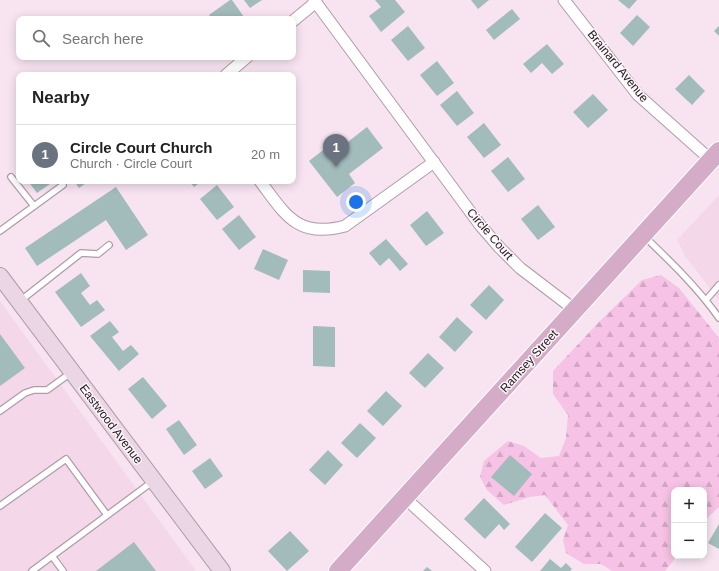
<!DOCTYPE html>
<html lang="en">
<head>
<meta charset="utf-8">
<style>
  body { margin:0; font-family:Helvetica,sans-serif; background:#f2f2f2; color:#222 }
  .controls { position:absolute; right:12px; bottom:12px; display:grid; overflow:hidden; border-radius:8px; box-shadow:0 2px 10px #0003 }
  .controls button { width:36px; height:36px; display:grid; place-items:center; padding:0; border:0; border-bottom:1px solid #e0e0e0; background:#fff; color:#222; font:20px sans-serif }
  .you { position:absolute; left:356px; top:202px; width:14px; height:14px; margin:-10px; border:3px solid #fff; border-radius:50%; background:#1a73e8; box-shadow:0 0 0 6px #1a73e833 }
  .badge { display:grid; place-items:center; width:26px; height:26px; border-radius:50%; background:#267171; color:#fff; font-size:13px; font-weight:700 }
  .pin { position:absolute; translate:-50% -33px; filter:drop-shadow(0 1px 2px #0008) }
  .pin::after { content:''; position:absolute; top:21px; width:14px; height:12px; background:inherit; clip-path:polygon(0 0,100% 0,50% 100%) }
  .list { margin:0; padding:0; list-style:none }
  h2 { display:flex; justify-content:space-between; align-items:center; height:52px; margin:0; padding:0 16px; font-size:17px }
  h2 small { font-size:13px; font-weight:400; color:#767676 }
  .list li { display:grid; grid-template-columns:26px 1fr auto; gap:12px; align-items:center; box-sizing:border-box; height:60px; padding:0 16px; border-top:1px solid #e0e0e0 }
  .list b { display:block; font-size:15px; white-space:nowrap }
  .list p { margin:0; font-size:13px; white-space:nowrap; color:#767676 }
  .list em { font-size:13px; font-style:normal; color:#767676 }
  .icon { flex:none; width:22px; height:22px; fill:none; stroke:currentColor; stroke-width:2; stroke-linecap:round; stroke-linejoin:round }
  .map { position:relative; flex:none; width:719px; height:571px; overflow:hidden }
  .search { position:absolute; background:#fff; box-shadow:0 2px 10px #0003; left:16px; top:16px; width:280px; height:44px; display:flex; align-items:center; gap:10px; box-sizing:border-box; padding:0 14px; border-radius:8px; color:#767676; font-size:15px }
  .panel { position:absolute; background:#fff; box-shadow:0 2px 10px #0003; left:16px; top:72px; width:280px; height:112px; border-radius:8px }
  .map>svg:first-child { display:block }
  .built { fill:#f4d8ea }
  .forest { fill:url(#forest-firs) }
  .building { fill:#a2bbbb }
  .lines { fill:none; stroke-linecap:round; stroke-linejoin:round }
  .lane-casing { stroke:#af9ca8; stroke-width:8 }
  .street-casing { stroke:#af9ca8; stroke-width:13 }
  .secondary-casing { stroke:#af9ca8; stroke-width:18 }
  .primary-casing { stroke:#fff; stroke-width:20 }
  .lane { stroke:#fff; stroke-width:5.5 }
  .street { stroke:#fff; stroke-width:11 }
  .secondary { stroke:#ead6e4; stroke-width:16 }
  .primary { stroke:#d4acc8; stroke-width:18 }
  .labels { text-anchor:middle; stroke-width:3; stroke-linejoin:round; paint-order:stroke }
  .street-label { font-size:12px; fill:#1f181c; stroke:#fdf5fa }
</style>
</head>
<body>
<div class="map">
<svg width="719" height="571" viewBox="0 0 719 571">
  <defs>
    <pattern id="forest-firs" width="22" height="20" patternUnits="userSpaceOnUse"><rect width="22" height="20" fill="#f6c2e5"/><path d="M5 1l3.5 6h-7zM16 11l3.5 6h-7z" fill="#d2a6c4"/></pattern>
  </defs>
  <rect width="100%" height="100%" fill="#f8e4f1"/>
  <g class="built">
    <polygon points="719,195 719,300 685,256 677,240"/>
    <polygon points="0,301 196,571 0,571"/>
  </g>
  <polygon class="forest" points="661,275 679,288 719,338 719,507 704,521 704,490 674,490 674,556 677,556 665,571 612,571 601,564 584,564 566,553 563,540 568,525 545,495 530,497 504,505 487,490 480,477 484,461 508,441 524,446 541,458 559,456 566,438 568,415 553,394 553,371 599,322 642,280"/>
  <g class="building">
    <polygon points="230,0 232,0 244,17 241,19 212,19 209,15"/>
    <polygon points="244,0 262,0 250,8"/>
    <polygon points="375,0 395,0 405,12 381,32 369,16 381,7"/>
    <polygon points="471,0 489,0 478,9"/>
    <polygon points="618,0 637,0 629,9"/>
    <polygon points="512,9 520,19 494,40 486,30"/>
    <polygon points="637,15 650,27 633,46 620,33"/>
    <polygon points="408,26 425,48 408,61 391,40"/>
    <polygon points="719,26 719,36 714,31"/>
    <polygon points="547,44 564,64 552,74 542,63 531,73 523,64"/>
    <polygon points="437,61 454,83 437,96 420,75"/>
    <polygon points="689,75 705,91 692,105 675,89"/>
    <polygon points="457,91 474,113 457,126 440,105"/>
    <polygon points="593,94 608,110 588,128 573,112"/>
    <polygon points="484,123 501,145 484,158 467,137"/>
    <polygon points="367,127 383,148 349,174 355,183 337,197 309,161 335,141 340,148"/>
    <polygon points="508,157 525,179 508,192 491,171"/>
    <polygon points="28,181 54,181 37,193"/>
    <polygon points="74,181 89,181 79,188"/>
    <polygon points="189,181 202,181 194,187"/>
    <polygon points="217,185 234,207 217,220 200,199"/>
    <polygon points="116,187 148,235 126,250 106,220 37,266 25,248"/>
    <polygon points="538,205 555,227 538,240 521,219"/>
    <polygon points="427,211 444,233 426,246 410,225"/>
    <polygon points="239,215 256,237 239,250 222,229"/>
    <polygon points="386,239 408,264 400,271 389,258 380,266 369,253"/>
    <polygon points="263,249 288,260 279,280 254,269"/>
    <polygon points="303,270 330,271 330,293 303,292"/>
    <polygon points="81,273 90,286 81,293 90,305 97,300 105,310 81,327 55,292"/>
    <polygon points="489,285 504,300 486,320 470,305"/>
    <polygon points="457,317 473,332 455,352 439,337"/>
    <polygon points="110,321 119,332 112,337 123,351 131,345 139,354 119,371 90,336"/>
    <polygon points="313,326 335,327 335,367 313,366"/>
    <polygon points="0,334 25,368 0,386"/>
    <polygon points="428,353 444,368 425,388 409,373"/>
    <polygon points="143,377 167,406 152,419 128,389"/>
    <polygon points="386,391 402,406 383,426 367,411"/>
    <polygon points="179,420 197,445 184,455 166,429"/>
    <polygon points="360,423 376,438 357,458 341,443"/>
    <polygon points="328,450 343,465 325,485 309,470"/>
    <polygon points="510,455 532,474 514,496 491,477"/>
    <polygon points="210,458 223,476 205,489 192,471"/>
    <polygon points="484,498 510,524 504,530 499,524 485,539 464,519"/>
    <polygon points="545,513 562,528 532,562 515,547"/>
    <polygon points="719,524 719,549 708,543"/>
    <polygon points="290,531 309,551 287,571 268,551"/>
    <polygon points="134,542 156,571 96,571"/>
    <polygon points="550,559 561,568 566,563 572,569 570,571 540,571"/>
    <polygon points="427,567 432,571 423,571"/>
  </g>
  <g class="lines">
    <defs>
      <g id="lane">
        <polyline points="11,177 34,206"/>
        <polyline points="0,231 63,185"/>
        <path d="M645,237c27,26 53,51 74,81"/>
        <polyline points="706,300 719,285"/>
        <polyline points="20,301 81,253 98,254 109,245"/>
        <polyline points="0,411 25,393 34,390 47,390 72,372"/>
        <polyline points="0,506 66,459 107,515"/>
        <polyline points="52,556 63,571"/>
        <polyline points="32,571 152,482"/>
      </g>
      <g id="street">
        <polyline points="314,0 480,225 499,247 520,268 575,310"/>
        <polyline points="564,0 638,95 711,160"/>
        <polyline points="293,21 316,2"/>
        <polyline points="226,75 247,57"/>
        <path d="M260,181c25,33 37,58 85,45l89,-64"/>
        <polyline points="405,498 485,571"/>
      </g>
      <polyline id="secondary" points="0,276 222,571"/>
      <polyline id="primary" points="338,571 719,151"/>
    </defs>
    <use href="#lane" class="lane-casing"/>
    <use href="#street" class="street-casing"/>
    <use href="#secondary" class="secondary-casing"/>
    <use href="#primary" class="primary-casing"/>
    <use href="#lane" class="lane"/>
    <use href="#street" class="street"/>
    <use href="#secondary" class="secondary"/>
    <use href="#primary" class="primary"/>
  </g>
  <g class="labels">
    <g class="street-label">
      <text transform="translate(618 66) rotate(51)" y="4">Brainard Avenue</text>
      <text transform="translate(490 234) rotate(49)" y="4">Circle Court</text>
      <text transform="translate(529 361) rotate(-48)" y="4">Ramsey Street</text>
      <text transform="translate(111 424) rotate(53)" y="4">Eastwood Avenue</text>
    </g>
  </g>
</svg>
<div class="controls">
<button>+</button>
<button>−</button>
</div>
<div class="you"></div>
<div class="pin badge" style="left:336px;top:167px;background:#6b7280">1</div>
<div class="search"><svg class="icon" aria-label="search" viewBox="0 0 24 24"><circle cx="10" cy="10" r="6"/><path d="M15 15l6 6"/></svg>Search here</div>
<section class="panel">
<h2>Nearby<small></small></h2>
<ul class="list">
<li><span class="badge" style="background:#6b7280">1</span><div><b>Circle Court Church</b><p>Church · Circle Court</p></div><em>20 m</em></li>
</ul>
</section>
</div>
</body>
</html>
